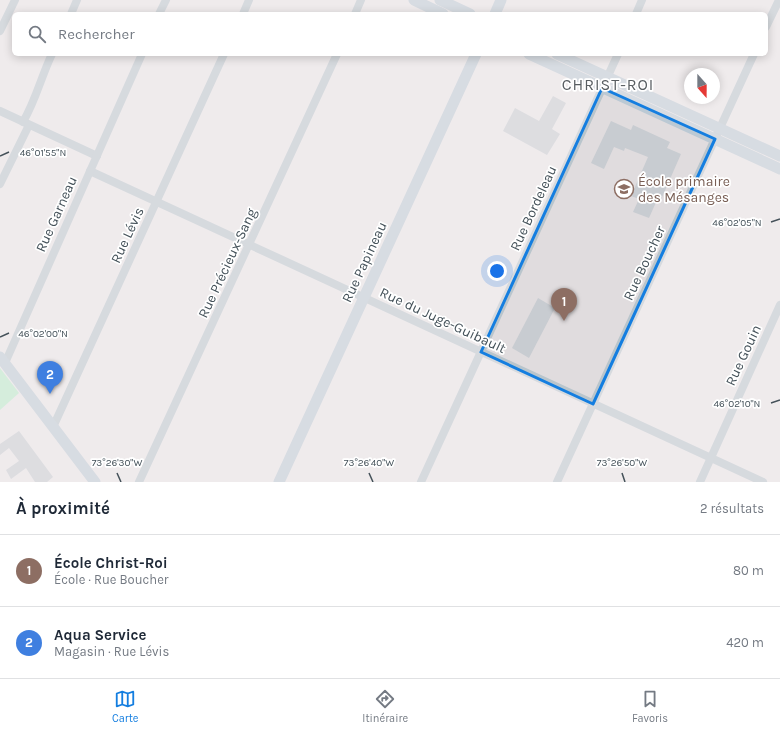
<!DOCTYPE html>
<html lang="fr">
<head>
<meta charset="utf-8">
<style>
  body { margin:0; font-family:Karla,sans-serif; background:#f2f2f3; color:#1f2937 }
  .compass { position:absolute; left:684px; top:68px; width:36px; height:36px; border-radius:50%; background:#fff; box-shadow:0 2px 10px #0003; rotate:159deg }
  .you { position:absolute; left:497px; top:271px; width:14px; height:14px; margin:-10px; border:3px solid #fff; border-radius:50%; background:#1a73e8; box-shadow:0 0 0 6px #1a73e833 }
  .badge { display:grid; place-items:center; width:26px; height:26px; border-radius:50%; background:#147ee0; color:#fff; font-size:13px; font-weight:700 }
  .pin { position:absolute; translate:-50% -33px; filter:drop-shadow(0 1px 2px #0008) }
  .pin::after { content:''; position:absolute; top:21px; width:14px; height:12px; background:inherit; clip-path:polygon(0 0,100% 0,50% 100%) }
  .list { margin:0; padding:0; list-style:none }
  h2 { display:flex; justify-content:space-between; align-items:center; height:52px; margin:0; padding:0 16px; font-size:17px }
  h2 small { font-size:13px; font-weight:400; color:#747a83 }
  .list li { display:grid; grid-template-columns:26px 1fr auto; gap:12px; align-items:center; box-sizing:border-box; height:72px; padding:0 16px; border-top:1px solid #e0e1e3 }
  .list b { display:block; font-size:15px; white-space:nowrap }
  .list p { margin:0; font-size:13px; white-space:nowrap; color:#747a83 }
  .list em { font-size:13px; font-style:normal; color:#747a83 }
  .icon { flex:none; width:22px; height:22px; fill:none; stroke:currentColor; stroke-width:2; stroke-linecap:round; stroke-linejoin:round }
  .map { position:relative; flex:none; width:780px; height:482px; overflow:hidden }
  .search { position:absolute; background:#fff; box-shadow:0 2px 10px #0003; left:12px; right:12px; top:12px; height:44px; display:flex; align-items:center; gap:10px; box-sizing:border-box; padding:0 14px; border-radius:6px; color:#747a83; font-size:15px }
  .sheet { height:196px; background:#fff }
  nav { display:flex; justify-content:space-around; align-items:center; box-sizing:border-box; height:56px; border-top:1px solid #e0e1e3; background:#fff; font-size:11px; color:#747a83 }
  nav a { display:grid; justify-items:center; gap:2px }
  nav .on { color:#147ee0 }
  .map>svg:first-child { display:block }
  .education { fill:#e0dcde }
  .green { fill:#b7efc8 }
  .building { fill:#c8ccd1 }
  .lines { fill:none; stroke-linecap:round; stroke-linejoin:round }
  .street { stroke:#b9c5cc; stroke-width:8 }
  .secondary { stroke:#bbc9d4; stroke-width:11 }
  .marked { fill:none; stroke:#147ee0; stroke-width:3; stroke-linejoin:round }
  .ticks { fill:none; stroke:#445159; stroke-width:1.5 }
  .labels { text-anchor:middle; stroke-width:3.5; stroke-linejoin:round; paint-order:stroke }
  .education-label { font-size:14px; fill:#785e54; stroke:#fff; text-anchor:start }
  .street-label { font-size:14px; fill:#445159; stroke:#fff }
  .quarter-label { font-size:16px; letter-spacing:1px; fill:#585d61; stroke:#fff }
  .ticks-label { font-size:10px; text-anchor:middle; fill:#445159; stroke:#fff; stroke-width:3.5; stroke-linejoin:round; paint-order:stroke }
</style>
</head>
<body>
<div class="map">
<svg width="780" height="482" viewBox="0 0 780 482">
  <rect width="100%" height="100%" fill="#efebec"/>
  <polygon class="education" points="602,88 715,139 593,404 481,352"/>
  <polygon class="green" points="0,368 19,393 0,410"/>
  <g class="building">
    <polygon points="553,96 566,103 552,129 560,134 547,155 503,131 515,108 539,121"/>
    <polygon points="611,121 631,130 633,125 670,142 667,148 681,154 660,202 657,200 649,218 633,212 639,199 631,196 648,157 625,148 624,151 614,147 604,169 591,163"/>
    <polygon points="538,298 555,308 529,358 512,348"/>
    <polygon points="19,431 53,477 47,482 35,482 26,468 11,479 6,470 19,461 9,448 0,455 0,444"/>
  </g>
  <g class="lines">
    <g class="street">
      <polyline points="71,14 77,0"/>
      <polyline points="159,14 166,0"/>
      <polyline points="243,14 249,0"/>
      <polyline points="355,14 361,0"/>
      <polyline points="636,14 642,0"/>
      <polyline points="766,27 779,0"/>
      <polyline points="0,31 15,0"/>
      <polyline points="0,111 97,156"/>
      <path d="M23,122c13,-22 18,-45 29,-68"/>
      <polyline points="90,171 763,482"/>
      <polyline points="0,184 29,125"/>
      <polyline points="5,363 142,54"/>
      <polyline points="53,427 224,54"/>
      <polyline points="139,482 337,54"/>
      <polyline points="421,482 618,54"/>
      <polyline points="557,482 754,54"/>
      <polyline points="700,482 780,305"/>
    </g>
    <g class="secondary">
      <polyline points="414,0 443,14"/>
      <polyline points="440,0 470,14"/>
      <polyline points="495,14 501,0"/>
      <polyline points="529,54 780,169"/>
      <polyline points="557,54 780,156"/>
      <polyline points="0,357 95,482"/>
      <polyline points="279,482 476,54"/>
    </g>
  </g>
  <path d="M0 0H780V482H0ZM602,88l113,51 -122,265 -112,-52z" fill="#efebec" fill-opacity=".55" fill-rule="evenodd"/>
  <path class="marked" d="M602,88l113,51 -122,265 -112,-52z"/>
  <path class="ticks" d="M0,156l9,-4M771,222l9,-3M0,337l9,-4M771,403l9,-3M117,473l4,9M369,473l4,9M622,473l3,9"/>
  <defs>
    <symbol id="school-ring" viewBox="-11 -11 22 22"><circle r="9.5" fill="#fff" stroke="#8d6e63" stroke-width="1.5"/><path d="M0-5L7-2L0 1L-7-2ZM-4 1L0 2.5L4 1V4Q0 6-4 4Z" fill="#8d6e63"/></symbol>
  </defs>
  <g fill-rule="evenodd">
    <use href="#school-ring" x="613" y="178" width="22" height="22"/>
  </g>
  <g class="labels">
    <g class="education-label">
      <text x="638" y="186">École primaire<tspan x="638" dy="16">des Mésanges</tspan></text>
    </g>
    <g class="street-label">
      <text transform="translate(533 208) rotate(-65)" y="5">Rue Bordeleau</text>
      <text transform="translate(56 214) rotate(-66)" y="5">Rue Garneau</text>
      <text transform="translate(127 235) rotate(-65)" y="5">Rue Lévis</text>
      <text transform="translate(364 262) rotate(-65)" y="5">Rue Papineau</text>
      <text transform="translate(227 263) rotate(-65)" y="5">Rue Précieux-Sang</text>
      <text transform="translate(644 263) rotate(-65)" y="5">Rue Boucher</text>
      <text transform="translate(443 320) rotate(25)" y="5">Rue du Juge-Guibault</text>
      <text transform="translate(743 355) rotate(-65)" y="5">Rue Gouin</text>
    </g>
    <g class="quarter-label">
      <text x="608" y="90">CHRIST-ROI</text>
    </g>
  </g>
  <g class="ticks-label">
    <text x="43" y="156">46°01'55"N</text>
    <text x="737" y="226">46°02'05"N</text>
    <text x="43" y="337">46°02'00"N</text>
    <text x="737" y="407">46°02'10"N</text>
    <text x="117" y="466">73°26'30"W</text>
    <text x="369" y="466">73°26'40"W</text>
    <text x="622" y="466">73°26'50"W</text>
  </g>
</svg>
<svg class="compass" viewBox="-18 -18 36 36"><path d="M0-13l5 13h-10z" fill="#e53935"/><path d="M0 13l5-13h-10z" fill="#747a83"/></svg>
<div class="you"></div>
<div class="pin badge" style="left:564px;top:321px;background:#8d6e63">1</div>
<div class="pin badge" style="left:50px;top:394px;background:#3f7fe0">2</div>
<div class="search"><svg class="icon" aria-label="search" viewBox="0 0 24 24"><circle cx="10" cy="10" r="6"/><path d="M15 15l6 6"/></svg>Rechercher</div>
</div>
<section class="sheet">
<h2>À proximité<small>2 résultats</small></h2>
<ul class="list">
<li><span class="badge" style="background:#8d6e63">1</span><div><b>École Christ-Roi</b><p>École · Rue Boucher</p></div><em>80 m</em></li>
<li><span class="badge" style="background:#3f7fe0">2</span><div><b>Aqua Service</b><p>Magasin · Rue Lévis</p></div><em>420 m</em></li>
</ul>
</section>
<nav>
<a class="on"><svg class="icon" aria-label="map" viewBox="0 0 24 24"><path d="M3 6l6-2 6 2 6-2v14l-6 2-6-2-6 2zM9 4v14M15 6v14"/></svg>Carte</a>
<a><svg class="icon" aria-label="directions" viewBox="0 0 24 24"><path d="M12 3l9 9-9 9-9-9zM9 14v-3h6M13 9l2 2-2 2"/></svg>Itinéraire</a>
<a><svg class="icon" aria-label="saved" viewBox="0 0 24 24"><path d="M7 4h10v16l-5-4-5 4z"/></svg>Favoris</a>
</nav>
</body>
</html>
